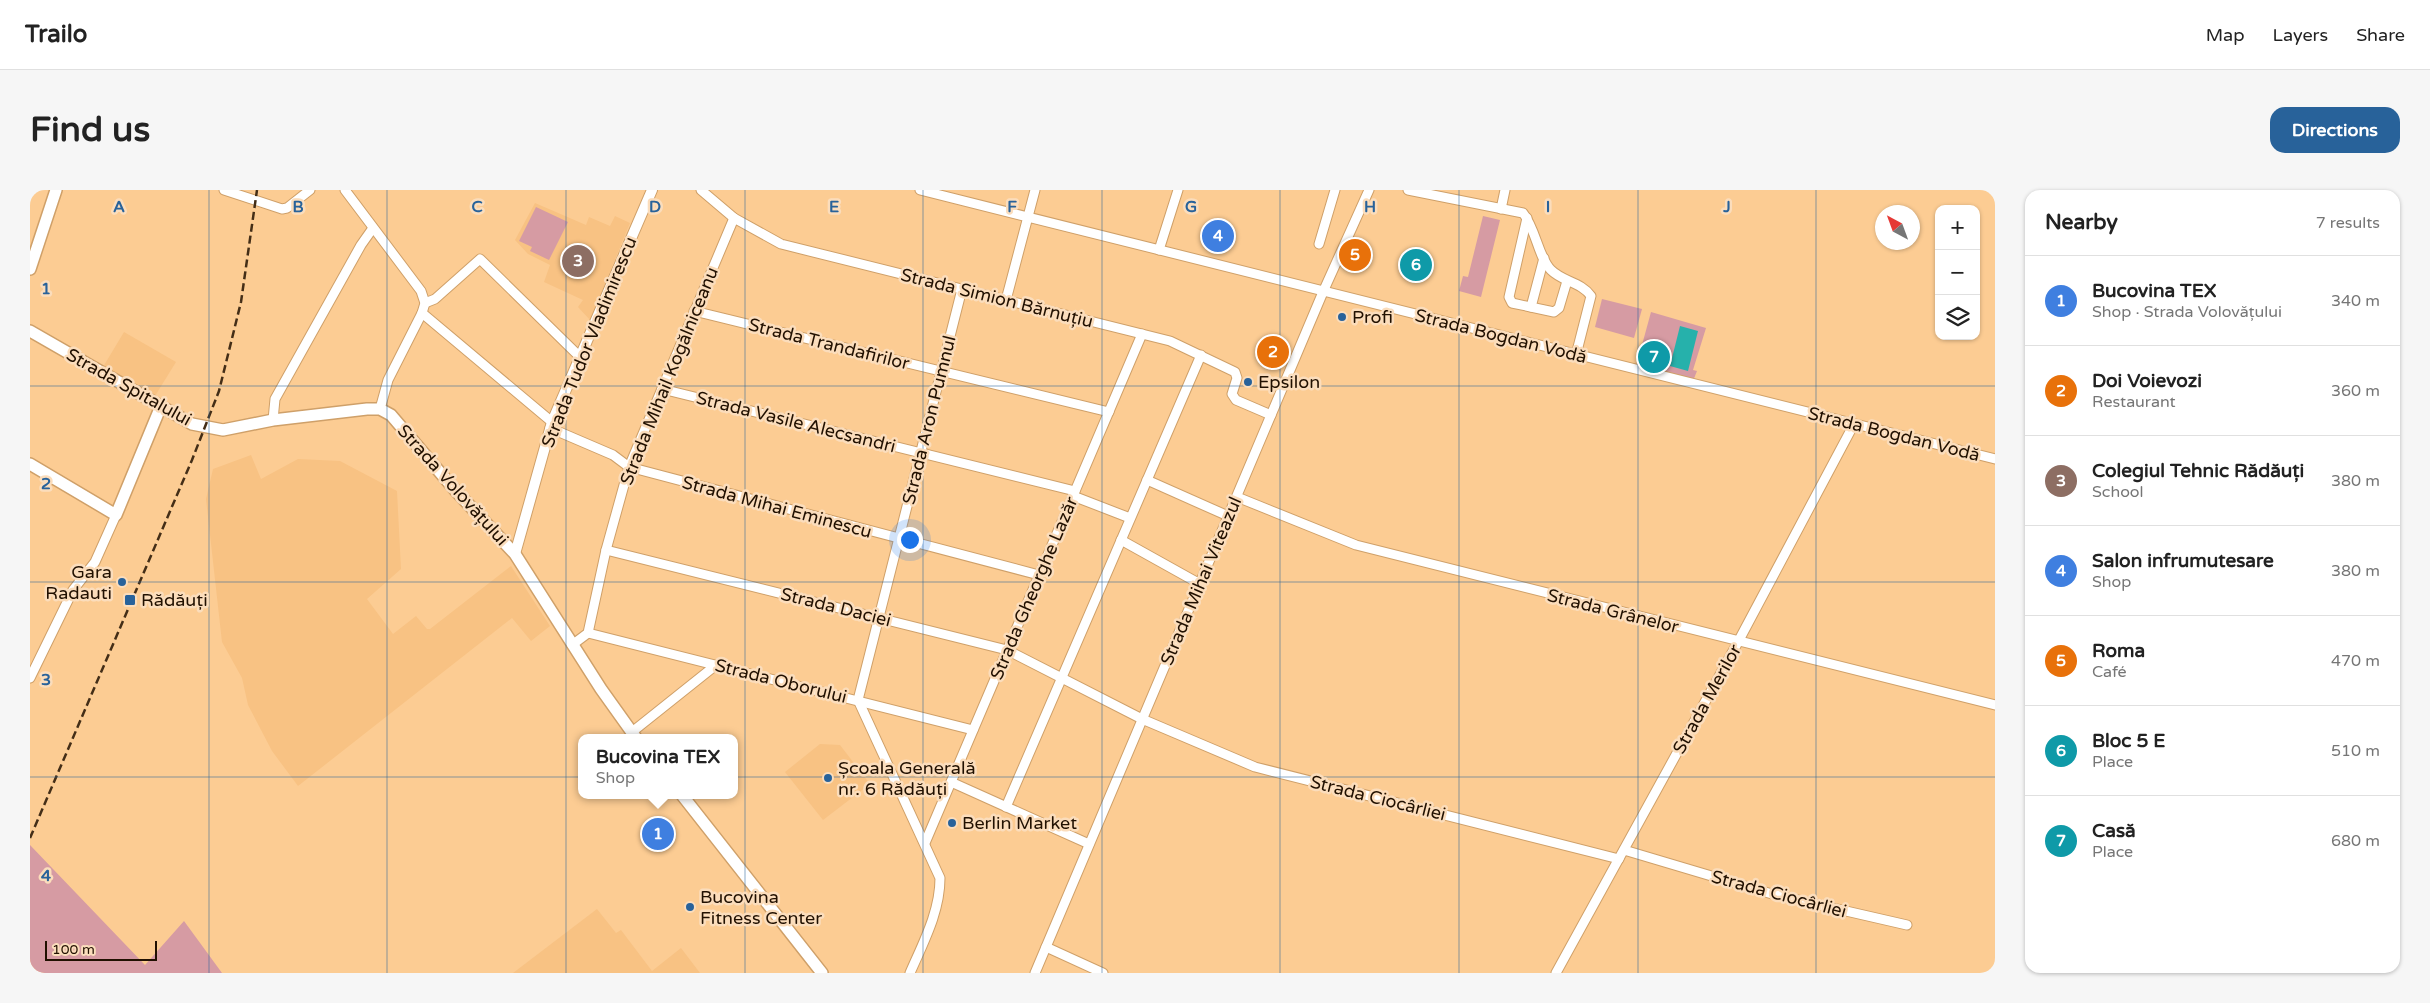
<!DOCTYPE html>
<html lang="en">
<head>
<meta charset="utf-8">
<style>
  body { margin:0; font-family:"Varela Round",sans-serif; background:#f6f6f6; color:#222 }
  .controls { position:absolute; right:15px; top:15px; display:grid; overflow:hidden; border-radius:10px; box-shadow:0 1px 4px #0004 }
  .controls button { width:45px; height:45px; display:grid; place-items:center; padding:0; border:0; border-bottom:1px solid #e0e0e0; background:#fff; color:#222; font:25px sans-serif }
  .compass { position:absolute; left:1845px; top:15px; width:45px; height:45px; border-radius:50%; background:#fff; box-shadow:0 1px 4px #0004; rotate:319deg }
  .scale { position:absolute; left:15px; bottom:12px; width:112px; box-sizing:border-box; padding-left:5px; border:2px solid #211000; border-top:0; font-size:14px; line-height:18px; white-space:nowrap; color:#211000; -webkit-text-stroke:4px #fbddbc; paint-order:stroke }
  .you { position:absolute; left:879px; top:349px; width:18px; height:18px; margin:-12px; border:4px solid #fff; border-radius:50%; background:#1a73e8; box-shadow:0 0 0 8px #1a73e833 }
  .badge { display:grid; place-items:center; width:32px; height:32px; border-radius:50%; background:#28629a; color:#fff; font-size:16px; font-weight:700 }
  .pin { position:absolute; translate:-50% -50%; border:2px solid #fff; box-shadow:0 1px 5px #0006 }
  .popup { position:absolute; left:548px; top:544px; width:160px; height:65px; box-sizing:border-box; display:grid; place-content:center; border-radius:10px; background:#fff; filter:drop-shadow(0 1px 4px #0005); font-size:16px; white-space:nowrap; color:#767676 }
  .popup b { font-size:19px; color:#222 }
  .popup::after { content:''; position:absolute; left:50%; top:100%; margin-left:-10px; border:10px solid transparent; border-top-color:#fff }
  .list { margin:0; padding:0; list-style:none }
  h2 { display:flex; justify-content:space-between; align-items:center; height:65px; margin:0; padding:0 20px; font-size:21px }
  h2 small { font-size:16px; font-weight:400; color:#767676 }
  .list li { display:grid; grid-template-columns:32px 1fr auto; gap:15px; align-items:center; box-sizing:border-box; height:90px; padding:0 20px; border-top:1px solid #e0e0e0 }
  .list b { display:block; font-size:19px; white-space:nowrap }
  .list p { margin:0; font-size:16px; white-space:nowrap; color:#767676 }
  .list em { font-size:16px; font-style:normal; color:#767676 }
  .icon { flex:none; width:28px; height:28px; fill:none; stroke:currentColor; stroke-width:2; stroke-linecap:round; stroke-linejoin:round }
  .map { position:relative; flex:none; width:1965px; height:783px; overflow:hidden; border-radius:15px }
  header { display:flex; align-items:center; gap:30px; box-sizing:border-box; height:70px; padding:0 25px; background:#fff; border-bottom:1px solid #e0e0e0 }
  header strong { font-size:24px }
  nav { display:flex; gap:28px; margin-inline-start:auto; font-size:18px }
  .intro { display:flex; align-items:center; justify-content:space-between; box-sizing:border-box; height:120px; padding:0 30px }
  h1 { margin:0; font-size:35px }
  .button { padding:12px 22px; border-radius:15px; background:#28629a; color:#fff; font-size:18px; font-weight:700 }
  main { display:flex; gap:30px; padding:0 30px }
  aside { flex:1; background:#fff; border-radius:15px; box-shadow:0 1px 4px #0004 }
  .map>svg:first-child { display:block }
  .built { fill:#f8c283 }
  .green { fill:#d69ba3 }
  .water { fill:#26b1ab }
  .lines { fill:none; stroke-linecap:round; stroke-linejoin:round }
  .minor-casing { stroke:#cfa069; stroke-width:11 }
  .tertiary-casing { stroke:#cfa069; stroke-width:12 }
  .secondary-casing { stroke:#cfa069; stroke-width:14 }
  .minor { stroke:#fff; stroke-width:9 }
  .tertiary { stroke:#fff; stroke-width:10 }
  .secondary { stroke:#fff; stroke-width:11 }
  .rail { stroke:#442e17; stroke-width:2.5; stroke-dasharray:8 4; stroke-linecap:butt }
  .grid { fill:none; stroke:#28629a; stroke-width:1; stroke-opacity:0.55 }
  .poi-dot { fill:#28629a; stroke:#fbddbc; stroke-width:2 }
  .labels { text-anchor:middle; stroke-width:5; stroke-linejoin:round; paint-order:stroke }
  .street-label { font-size:18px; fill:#211000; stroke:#fbddbc }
  .poi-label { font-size:18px; fill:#211000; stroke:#fbddbc; text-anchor:start }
  .grid-label { font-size:16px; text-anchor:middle; font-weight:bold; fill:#28629a; stroke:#fbddbc; stroke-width:5; stroke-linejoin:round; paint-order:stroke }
</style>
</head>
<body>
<header>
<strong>Trailo</strong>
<nav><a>Map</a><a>Layers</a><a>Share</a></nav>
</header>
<div class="intro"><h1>Find us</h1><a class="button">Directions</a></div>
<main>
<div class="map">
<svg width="1965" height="783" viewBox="0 0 1965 783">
  <rect width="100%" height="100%" fill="#fccc93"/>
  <g class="built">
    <polygon points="505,13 556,35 559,27 580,36 585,26 600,33 560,130 548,117 553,110 514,92 520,75 498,64 485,50"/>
    <polygon points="94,142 146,172 125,206 73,177"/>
    <polygon points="221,265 231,289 268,269 310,271 367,301 371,379 337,409 363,444 386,426 397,439 400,439 481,376 520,436 501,451 482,428 268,596 242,561 218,515 212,488 192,452 176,309 183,279"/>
    <polygon points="790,554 810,555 840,594 793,630 755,582"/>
    <polygon points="567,719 586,743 591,740 622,781 651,758 670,783 483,783"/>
  </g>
  <g class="green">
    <polygon points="506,17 538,32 519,70 500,61 502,57 489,51"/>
    <polygon points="1453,26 1470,30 1451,107 1429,101 1433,86 1438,87"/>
    <polygon points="1572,109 1612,119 1604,148 1565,137"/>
    <polygon points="1621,122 1676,138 1663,180 1667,181 1663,191 1606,177"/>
    <polygon points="0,655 115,775 154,731 192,783 0,783"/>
  </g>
  <polygon class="water" points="1650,136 1668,141 1658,181 1640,176"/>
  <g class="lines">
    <defs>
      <g id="minor">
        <polyline points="194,0 252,19 257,18 280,0"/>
        <polyline points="315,0 391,101 395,113 392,123 358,190 350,219"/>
        <polyline points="671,0 704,28 751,54 1140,151 1205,182 1207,188 1202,204 1206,210 1241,225"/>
        <polyline points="890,0 1965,269"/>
        <path d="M1378,0l115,23c13,16 15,44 28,57 12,12 30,12 40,26l-15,59"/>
        <polyline points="1471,19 1475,0"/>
        <polyline points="1497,28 1479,107 1482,113 1524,122 1529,118 1537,91"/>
        <polyline points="1289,54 1305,0"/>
        <polyline points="1129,60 1148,0"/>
        <polyline points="976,110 1005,0"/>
        <polyline points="395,113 405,109 450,69 550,167"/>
        <polyline points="1501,117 1514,68"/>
        <polyline points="664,121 1079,222"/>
        <polyline points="392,123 522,232"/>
        <polyline points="632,199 1045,301"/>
        <polyline points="243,230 245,209 331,55 343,38"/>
        <polyline points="520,238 583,265 599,277 1009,385"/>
        <polyline points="1117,290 1198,326"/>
        <polyline points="1043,306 1100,328"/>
        <polyline points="1207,307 1326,355 1965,515"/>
        <polyline points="1091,350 1170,394"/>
        <polyline points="576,360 977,460 1112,529 1225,577 1589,669"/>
        <polyline points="558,443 943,540"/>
        <polyline points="542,455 558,443 576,360 599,277 704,28"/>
        <polyline points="0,488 43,400 65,372 86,325"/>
        <polyline points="602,542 686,475"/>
        <polyline points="921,592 1059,654"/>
        <polyline points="976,617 1171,165"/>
        <polyline points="895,653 1112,144"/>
        <polyline points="1594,660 1742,704 1877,735"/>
        <polyline points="1016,757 1073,783"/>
        <path d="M880,783c13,-30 30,-61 30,-95l-82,-178 104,-411"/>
        <polyline points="1005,783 1293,102 1339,0"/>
        <polyline points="1526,783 1708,452 1824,234"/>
      </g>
      <polyline id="tertiary" points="485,364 522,232 622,0"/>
      <g id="secondary">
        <polyline points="0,79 26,0"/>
        <polyline points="0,141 162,234 193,240 243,230 337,219 350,219 361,225 425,300 485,364 571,499 606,548"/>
        <polyline points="0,274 86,325 131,216"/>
        <polyline points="652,605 792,783"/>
      </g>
    </defs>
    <use href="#minor" class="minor-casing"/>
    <use href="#tertiary" class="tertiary-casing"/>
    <use href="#secondary" class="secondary-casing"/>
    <use href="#minor" class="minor"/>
    <use href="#tertiary" class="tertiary"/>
    <use href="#secondary" class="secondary"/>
    <polyline class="rail" points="0,648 162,270 189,201 211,112 227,0"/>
  </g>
  <path class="grid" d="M179,0v783M357,0v783M536,0v783M715,0v783M893,0v783M1072,0v783M1250,0v783M1429,0v783M1608,0v783M1786,0v783M0,196h1965M0,392h1965M0,587h1965"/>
  <g class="poi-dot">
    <circle cx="1312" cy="127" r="5"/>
    <circle cx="1218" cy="192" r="5"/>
    <circle cx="92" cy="392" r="5"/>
    <rect x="94" y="404" width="12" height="12" rx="2.5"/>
    <circle cx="798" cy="588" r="5"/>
    <circle cx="922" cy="633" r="5"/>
    <circle cx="660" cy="717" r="5"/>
  </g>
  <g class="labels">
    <g class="street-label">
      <text transform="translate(967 108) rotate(14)" y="6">Strada Simion Bărnuțiu</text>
      <text transform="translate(1471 146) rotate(14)" y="6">Strada Bogdan Vodă</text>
      <text transform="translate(559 152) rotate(-68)" y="6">Strada Tudor Vladimirescu</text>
      <text transform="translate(799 154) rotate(14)" y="6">Strada Trandafirilor</text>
      <text transform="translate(639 186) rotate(-68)" y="6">Strada Mihail Kogălniceanu</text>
      <text transform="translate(99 197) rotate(29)" y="6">Strada Spitalului</text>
      <text transform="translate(899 230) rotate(-76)" y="6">Strada Aron Pumnul</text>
      <text transform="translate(766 232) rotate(14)" y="6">Strada Vasile Alecsandri</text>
      <text transform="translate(1864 244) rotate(14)" y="6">Strada Bogdan Vodă</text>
      <text transform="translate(423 295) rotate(48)" y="6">Strada Volovățului</text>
      <text transform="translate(747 317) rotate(15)" y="6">Strada Mihai Eminescu</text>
      <text transform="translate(1171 391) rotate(-67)" y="6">Strada Mihai Viteazul</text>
      <text transform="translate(1004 398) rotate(-67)" y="6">Strada Gheorghe Lazăr</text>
      <text transform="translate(806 417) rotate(14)" y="6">Strada Daciei</text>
      <text transform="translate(1583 421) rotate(14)" y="6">Strada Grânelor</text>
      <text transform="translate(751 491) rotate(14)" y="6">Strada Oborului</text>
      <text transform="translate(1677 509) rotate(-61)" y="6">Strada Merilor</text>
      <text transform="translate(1348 608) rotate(14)" y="6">Strada Ciocârliei</text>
      <text transform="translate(1749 704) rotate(15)" y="6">Strada Ciocârliei</text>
    </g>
    <g class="poi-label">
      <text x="1322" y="133">Profi</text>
      <text x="1228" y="198">Epsilon</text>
      <text x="82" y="388" text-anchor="end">Gara<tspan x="82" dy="21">Radauti</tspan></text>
      <text x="111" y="416">Rădăuți</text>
      <text x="808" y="584">Școala Generală<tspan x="808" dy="21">nr. 6 Rădăuți</tspan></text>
      <text x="932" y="639">Berlin Market</text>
      <text x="670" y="713">Bucovina<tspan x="670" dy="21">Fitness Center</tspan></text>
    </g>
  </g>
  <g class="grid-label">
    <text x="89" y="22">A</text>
    <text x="268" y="22">B</text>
    <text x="447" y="22">C</text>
    <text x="625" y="22">D</text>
    <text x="804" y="22">E</text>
    <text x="982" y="22">F</text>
    <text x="1161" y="22">G</text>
    <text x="1340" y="22">H</text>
    <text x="1518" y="22">I</text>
    <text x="1697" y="22">J</text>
    <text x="16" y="104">1</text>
    <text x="16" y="299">2</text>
    <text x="16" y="495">3</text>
    <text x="16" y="691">4</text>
  </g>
</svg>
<div class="controls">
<button>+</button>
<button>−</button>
<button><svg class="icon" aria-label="layers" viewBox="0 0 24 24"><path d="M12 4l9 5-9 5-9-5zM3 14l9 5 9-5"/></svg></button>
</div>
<svg class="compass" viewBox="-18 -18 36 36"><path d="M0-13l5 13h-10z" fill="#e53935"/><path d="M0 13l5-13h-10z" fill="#767676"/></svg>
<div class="scale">100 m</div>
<div class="you"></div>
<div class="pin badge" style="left:628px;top:644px;background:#3f7fe0">1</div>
<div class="popup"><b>Bucovina TEX</b>Shop</div>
<div class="pin badge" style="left:1243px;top:162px;background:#e8710a">2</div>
<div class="pin badge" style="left:548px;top:71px;background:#8d6e63">3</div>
<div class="pin badge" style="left:1188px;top:46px;background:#3f7fe0">4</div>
<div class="pin badge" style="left:1325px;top:65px;background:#e8710a">5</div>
<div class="pin badge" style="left:1386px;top:75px;background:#0f9aa8">6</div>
<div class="pin badge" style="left:1624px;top:167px;background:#0f9aa8">7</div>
</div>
<aside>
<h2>Nearby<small>7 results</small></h2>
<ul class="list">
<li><span class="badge" style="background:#3f7fe0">1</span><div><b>Bucovina TEX</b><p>Shop · Strada Volovățului</p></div><em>340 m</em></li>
<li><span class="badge" style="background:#e8710a">2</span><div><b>Doi Voievozi</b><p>Restaurant</p></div><em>360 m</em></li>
<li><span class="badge" style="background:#8d6e63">3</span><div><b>Colegiul Tehnic Rădăuți</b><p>School</p></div><em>380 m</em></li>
<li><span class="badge" style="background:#3f7fe0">4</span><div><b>Salon infrumutesare</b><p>Shop</p></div><em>380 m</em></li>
<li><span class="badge" style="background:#e8710a">5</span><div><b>Roma</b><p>Café</p></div><em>470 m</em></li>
<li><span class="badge" style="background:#0f9aa8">6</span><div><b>Bloc 5 E</b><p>Place</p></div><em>510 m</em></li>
<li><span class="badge" style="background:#0f9aa8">7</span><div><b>Casă</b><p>Place</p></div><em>680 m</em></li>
</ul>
</aside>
</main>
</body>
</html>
